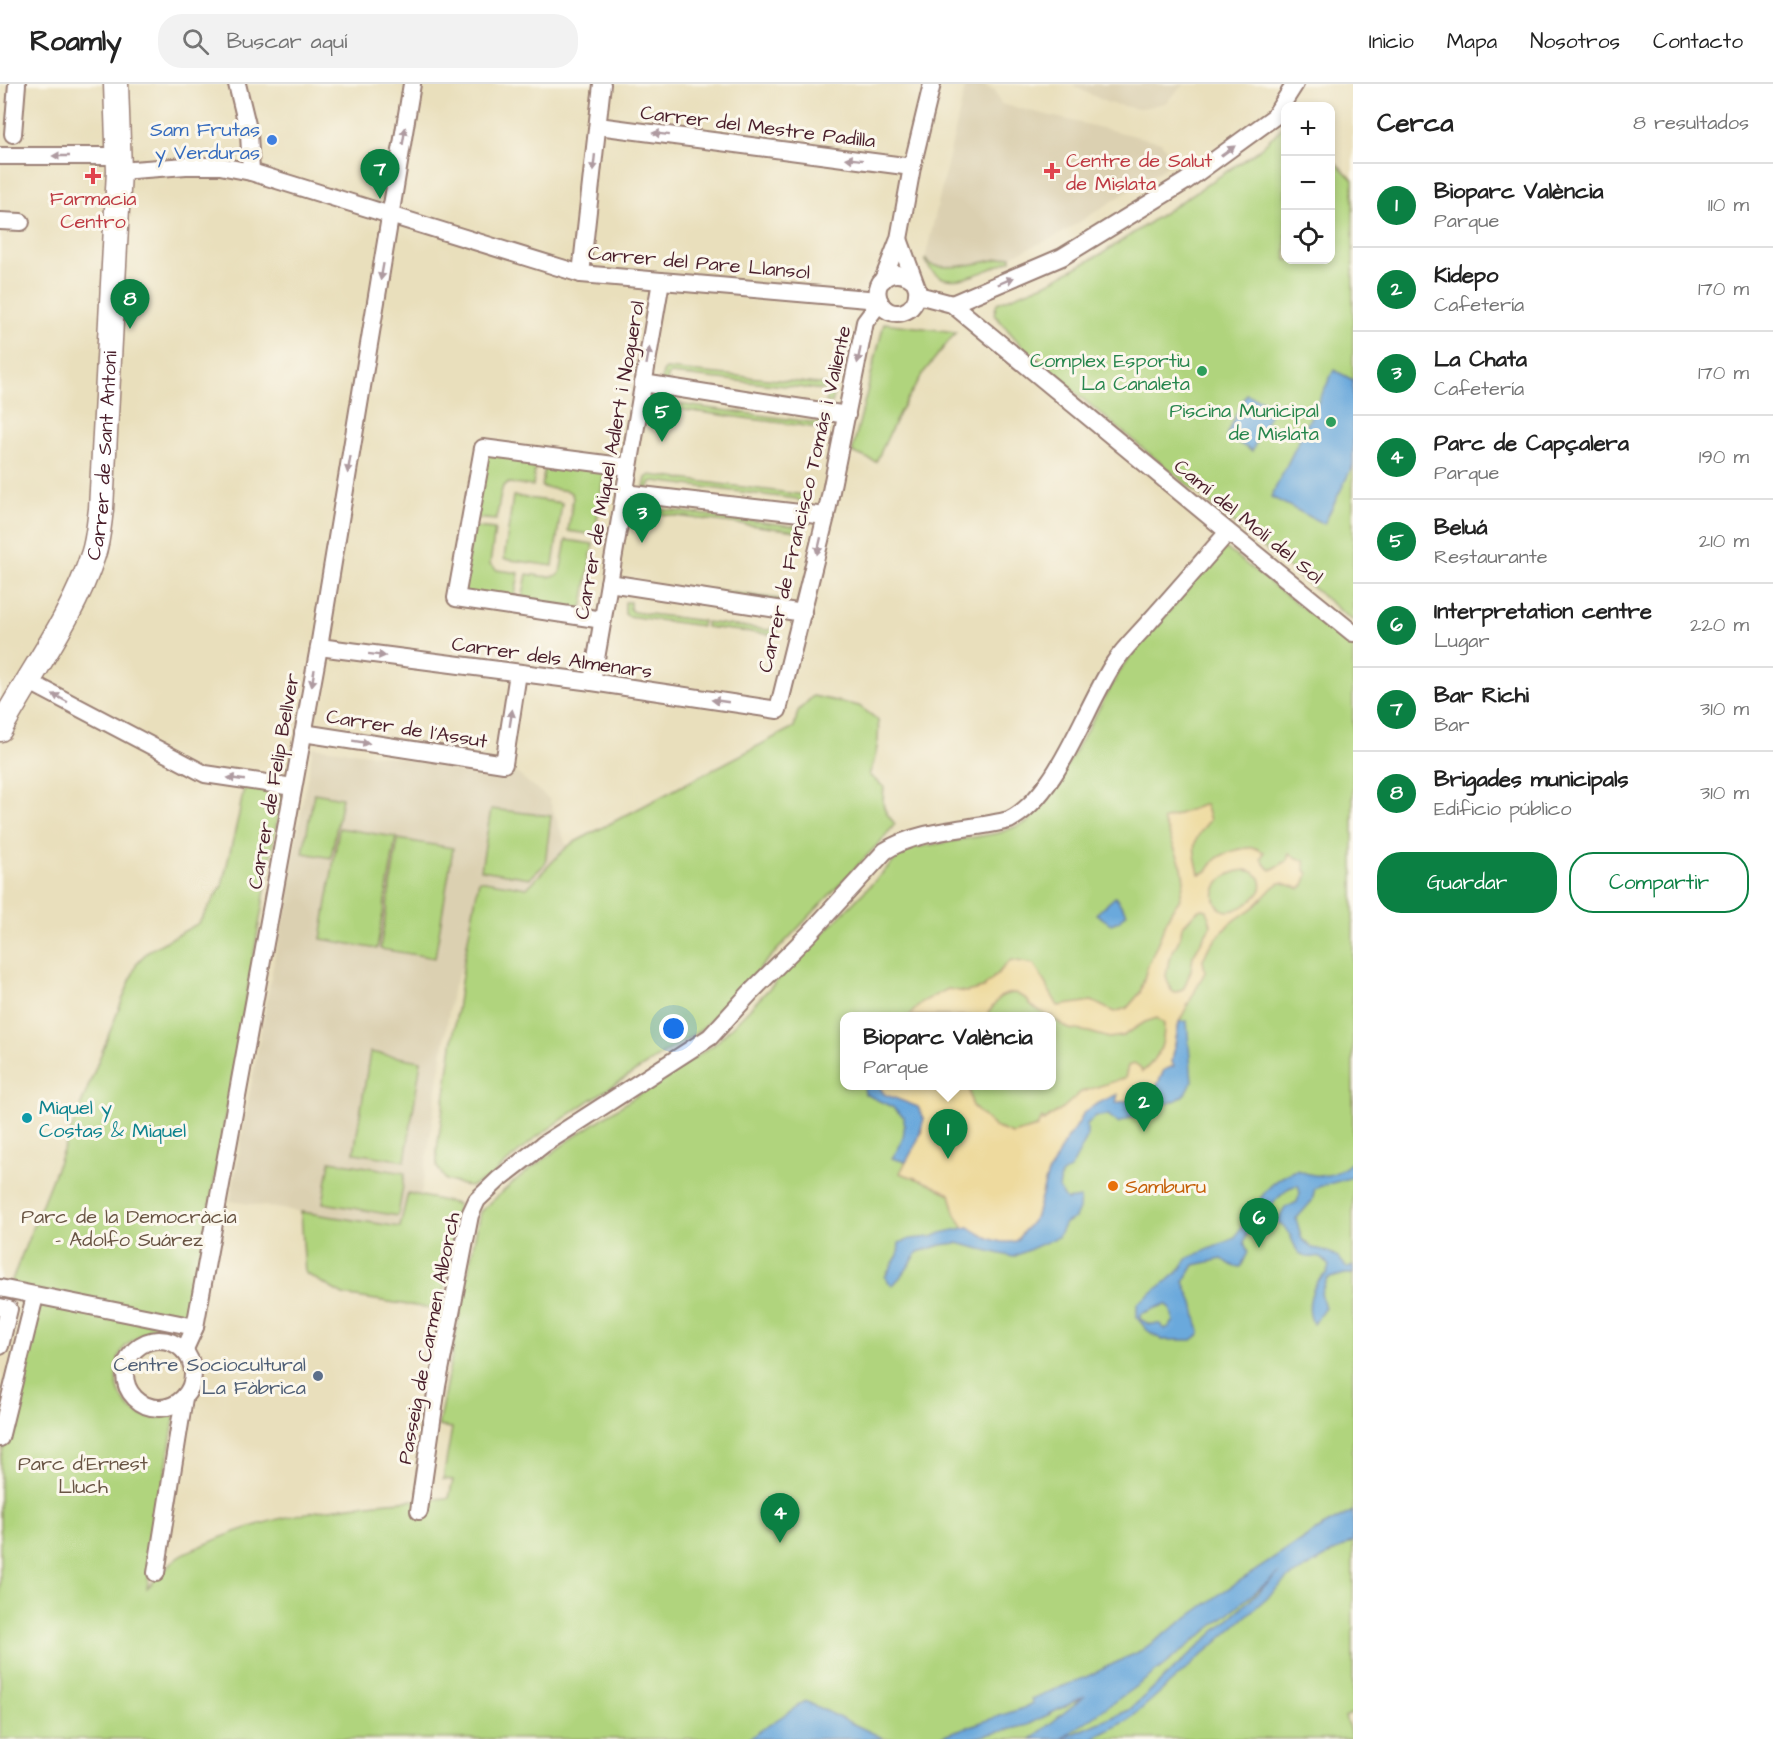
<!DOCTYPE html>
<html lang="es">
<head>
<meta charset="utf-8">
<style>
  body { margin:0; font-family:"Architects Daughter",sans-serif; background:#f2f2f2; color:#222 }
  .controls { position:absolute; right:18px; top:18px; display:grid; overflow:hidden; border-radius:12px; box-shadow:0 3px 9px #0003 }
  .controls button { width:54px; height:54px; display:grid; place-items:center; padding:0; border:0; border-bottom:2px solid #e0e0e0; background:#fff; color:#222; font:30px sans-serif }
  .you { position:absolute; left:674px; top:945px; width:21px; height:21px; margin:-15px; border:4px solid #fff; border-radius:50%; background:#1a73e8; box-shadow:0 0 0 9px #1a73e833 }
  .badge { display:grid; place-items:center; width:39px; height:39px; border-radius:50%; background:#0b8043; color:#fff; font-size:20px; font-weight:700 }
  .pin { position:absolute; translate:-50% -50px; filter:drop-shadow(0 2px 3px #0008) }
  .pin::after { content:''; position:absolute; top:32px; width:21px; height:18px; background:inherit; clip-path:polygon(0 0,100% 0,50% 100%) }
  .popup { position:absolute; left:840px; top:928px; width:216px; height:78px; box-sizing:border-box; display:grid; place-content:center; border-radius:12px; background:#fff; filter:drop-shadow(0 2px 4px #0005); font-size:20px; white-space:nowrap; color:#767676 }
  .popup b { font-size:22px; color:#222 }
  .popup::after { content:''; position:absolute; left:50%; top:100%; margin-left:-12px; border:12px solid transparent; border-top-color:#fff }
  .list { margin:0; padding:0; list-style:none }
  h2 { display:flex; justify-content:space-between; align-items:center; height:78px; margin:0; padding:0 24px; font-size:26px }
  h2 small { font-size:20px; font-weight:400; color:#767676 }
  .list li { display:grid; grid-template-columns:39px 1fr auto; gap:18px; align-items:center; box-sizing:border-box; height:84px; padding:0 24px; border-top:2px solid #e0e0e0 }
  .list b { display:block; font-size:22px; white-space:nowrap }
  .list p { margin:0; font-size:20px; white-space:nowrap; color:#767676 }
  .list em { font-size:20px; font-style:normal; color:#767676 }
  .actions { display:flex; gap:12px; padding:18px 24px }
  .actions a { flex:1; padding:14px 0; border:2px solid #0b8043; border-radius:24px; text-align:center; font-size:21px; color:#0b8043 }
  .actions .main { background:#0b8043; color:#fff }
  .icon { flex:none; width:33px; height:33px; fill:none; stroke:currentColor; stroke-width:2; stroke-linecap:round; stroke-linejoin:round }
  .map { position:relative; flex:none; width:1353px; height:1655px; overflow:hidden }
  header { display:flex; align-items:center; gap:36px; box-sizing:border-box; height:84px; padding:0 30px; background:#fff; border-bottom:2px solid #e0e0e0 }
  header strong { font-size:28px }
  nav { display:flex; gap:33px; margin-inline-start:auto; font-size:21px }
  .search { width:420px; height:54px; background:#f2f2f2; display:flex; align-items:center; gap:15px; box-sizing:border-box; padding:0 21px; border-radius:24px; color:#767676; font-size:22px }
  main { display:flex }
  aside { flex:1; background:#fff }
  .map>svg:first-child { display:block }
  .built { fill:#dbd0b1 }
  .green { fill:#b0d47d; stroke:#7d7a54; stroke-width:1.5; fill-rule:evenodd }
  .sand { fill:#eeda9e; stroke:#9c7c64; stroke-width:1.5; fill-rule:evenodd }
  .water { fill:#6aa9dc; stroke:#5a6484; stroke-width:1.5; fill-rule:evenodd }
  .lines { fill:none; stroke-linecap:round; stroke-linejoin:round }
  .street-casing { stroke:#9a7f74; stroke-width:20 }
  .secondary-casing { stroke:#9a7f74; stroke-width:27 }
  .street { stroke:#fff; stroke-width:16 }
  .secondary { stroke:#fff; stroke-width:24 }
  .oneway { fill:#ae9aa0 }
  .shop-dot { fill:#3f7fe0; stroke:#fbf7ec; stroke-width:2 }
  .health-dot { fill:#e0444e; stroke:#fbf7ec; stroke-width:2 }
  .leisure-dot { fill:#2e9e5b; stroke:#fbf7ec; stroke-width:2 }
  .culture-dot { fill:#0f9aa8; stroke:#fbf7ec; stroke-width:2 }
  .food-dot { fill:#e8710a; stroke:#fbf7ec; stroke-width:2 }
  .service-dot { fill:#5c6f8a; stroke:#fbf7ec; stroke-width:2 }
  .labels { text-anchor:middle; stroke-width:6; stroke-linejoin:round; paint-order:stroke }
  .street-label { font-size:20px; fill:#4a1f2b; stroke:#fbf7ec }
  .shop-label { font-size:20px; fill:#366cbe; stroke:#fbf7ec; text-anchor:end }
  .health-label { font-size:20px; fill:#be3a42; stroke:#fbf7ec; text-anchor:start }
  .leisure-label { font-size:20px; fill:#27864d; stroke:#fbf7ec; text-anchor:end }
  .culture-label { font-size:20px; fill:#0d838f; stroke:#fbf7ec; text-anchor:start }
  .food-label { font-size:20px; fill:#c56008; stroke:#fbf7ec; text-anchor:start }
  .park-label { font-size:20px; fill:#695544; stroke:#fbf7ec }
  .service-label { font-size:20px; fill:#4e5e75; stroke:#fbf7ec; text-anchor:end }
</style>
</head>
<body>
<header>
<strong>Roamly</strong>
<div class="search"><svg class="icon" aria-label="search" viewBox="0 0 24 24"><circle cx="10" cy="10" r="6"/><path d="M15 15l6 6"/></svg>Buscar aquí</div>
<nav><a>Inicio</a><a>Mapa</a><a>Nosotros</a><a>Contacto</a></nav>
</header>
<main>
<div class="map">
<svg width="1353" height="1655" viewBox="0 0 1353 1655">
  <rect width="100%" height="100%" fill="#fbf7ec"/>
  <filter id="ink" filterUnits="userSpaceOnUse"><feTurbulence type="fractalNoise" baseFrequency=".0167" numOctaves="2"/><feDisplacementMap in="SourceGraphic" scale="12" xChannelSelector="R" yChannelSelector="G"/><feConvolveMatrix kernelMatrix="1 2 1 2 8 2 1 2 1" color-interpolation-filters="sRGB"/></filter>
  <filter id="wash" filterUnits="userSpaceOnUse"><feTurbulence type="fractalNoise" baseFrequency=".008" numOctaves="4" result="noise"/><feDisplacementMap in="SourceGraphic" scale="24" xChannelSelector="R" yChannelSelector="G"/><feGaussianBlur stdDeviation="1.35" result="paint"/><feColorMatrix in="noise" values="0 0 0 0 0 0 0 0 0 0 0 0 0 0 0 0 0 1.4 0 .05"/><feComposite in="paint" operator="in"/></filter>
  <g filter="url(#wash)">
    <rect width="100%" height="100%" fill="#e9dfbc"/>
    <g class="built">
      <polygon points="966,0 978,0 995,6 1001,20 1161,58 1174,78 1059,151 1011,172 980,179 949,182 931,181 925,175"/>
      <polygon points="1074,0 1185,0 1165,19 1138,25 1108,19 1075,3"/>
      <polygon points="313,663 515,688 549,715 567,763 527,804 479,796 464,877 452,907 421,1112 408,1109 400,1143 230,1117"/>
    </g>
    <g class="green">
      <polygon points="1285,41 1286,176 1330,176 1331,74 1353,96 1353,537 1083,315 1020,260 994,230 997,219 1047,199 1103,169 1255,69"/>
      <path d="M1011,172v4c-26,10 -71,39 -86,-1l6,6c23,6 57,-4 80,-9z"/>
      <polygon points="884,239 956,248 924,288 900,327 876,378 852,368"/>
      <path d="M666,285l163,16c7,5 5,11 3,18l-6,-1 2,-7 -3,-5 -154,-16 -3,1 -1,8h-6l2,-11z"/>
      <path d="M659,308l6,1 -1,6 6,4 147,20 13,-10c-2,8 -2,14 -11,15l-157,-21 -4,-4z"/>
      <polygon points="486,369 536,376 533,402 509,399 503,402 501,409 496,436 474,434"/>
      <polygon points="545,377 602,385 604,388 595,451 568,447 573,414 572,410 568,407 542,403"/>
      <polygon points="650,391 804,411 808,415 807,425 802,424 803,420 797,415 655,397 651,398 648,405 644,404 646,394"/>
      <polygon points="513,412 562,419 553,482 504,475"/>
      <polygon points="643,413 651,424 793,442 798,440 800,434 805,435 803,444 796,447 645,428 641,423"/>
      <polygon points="473,443 495,445 490,480 497,486 519,489 514,517 461,508"/>
      <path d="M566,456l27,4 -10,61 -4,4 -57,-9 5,-26c10,1 25,6 33,-1z"/>
      <path d="M1224,463l129,100v1066l-8,4 8,22h-1353v-278l40,-159 119,23c-9,6 -29,15 -35,23 -16,22 -7,59 19,68 11,4 21,1 32,-2l-28,174c10,-9 18,-21 29,-29 7,-7 19,-10 28,-14 73,-35 165,-43 245,-47l4,-18 -10,-1 9,-51 -14,-2 42,-214 37,-33 54,-40 144,-95 186,-190 12,-6 86,-15 29,-11 18,-19 78,-139zM844,932h208v70h-208z"/>
      <polygon points="712,506 780,515 784,517 785,521 777,550 775,551 706,543 706,538 768,546 772,545 774,541 778,525 712,510"/>
      <polygon points="625,518 630,518 630,525 634,528 703,537 702,542 628,532 625,530"/>
      <path d="M813,612l46,10 19,14c2,20 -1,36 -9,55l15,12c-2,19 -2,22 11,37l-14,17 -180,189 -109,69 -58,40 -45,39 -19,9 -24,-7 -9,-13v-17l27,-189 15,-81 48,8 40,-41 6,-4 221,-116 4,-16z"/>
      <polygon points="244,702 282,709 191,1231 181,1230 179,1233 10,1201 137,879 148,867 199,839 222,802 239,730"/>
      <polygon points="314,709 342,714 331,774 303,769"/>
      <polygon points="491,725 551,732 545,780 530,794 481,786"/>
      <polygon points="339,744 396,753 377,865 321,855"/>
      <polygon points="398,755 453,764 435,874 380,865"/>
      <polygon points="370,968 421,977 405,1077 354,1069"/>
      <polygon points="330,1077 405,1089 398,1132 323,1119"/>
      <polygon points="408,1109 458,1120 441,1226 343,1211 305,1189 301,1128 400,1143"/>
    </g>
    <path class="sand" d="M1205,720l5,16c-20,23 -17,26 -11,54 11,-1 10,-9 17,-15 9,-7 28,-12 39,-11 3,1 6,3 9,4l-3,7 4,6 6,5 16,-9 2,-7 15,7 1,9 3,4 -4,11 -4,4 -16,-6h-4l-7,4 -19,20 -25,17 -21,25 -5,11 2,12 -26,50 -7,40 2,4 -10,4 -9,20 -25,10 -15,3 2,-8 -33,17 -6,12 -15,21 -16,31 -11,40 -20,25c-16,5 -34,-5 -47,-14l-5,1 -9,-15 -5,-19 -27,-13 -23,-8 22,-42 -4,-24 -34,-13 -5,-8h90l3,20 23,21 17,7 25,-7 5,-9 1,3 20,-13 18,-16 44,-14 3,-12 6,-3 6,4 2,5c18,-15 22,-26 22,-48l-7,-6 -12,4 -22,14 -14,2 -20,-6 -20,-3 -17,-11v-2h-4l-18,-11 -3,-6 -12,-6 -8,1 -7,3 -14,19h-77l13,-14 26,-13 18,3 17,-4 28,-28 23,4 24,42 34,-5 22,11 13,-4 13,-15 7,-25 24,-57 8,-10 5,-20 -2,-14 -19,-47zM1246,786l7,2 7,6c4,10 0,15 -7,21 -43,37 -56,-25 -7,-29zM1203,825l4,1 4,15 -18,31 -2,14 -7,18 -9,5 -4,-3 -5,-14 3,-17 11,-21 2,-11 15,-16z"/>
    <g class="water">
      <polygon points="1334,286 1353,296 1353,381 1324,440 1271,413"/>
      <polygon points="1246,310 1274,321 1252,367 1226,352"/>
      <polygon points="1115,813 1127,829 1119,837 1111,840 1096,830"/>
      <path d="M1187,937l5,60c-8,23 -24,21 -43,28 -10,4 -21,10 -31,14l-10,-8 -12,1 -9,8v14l-16,30 -10,7 -2,15 8,10 13,-2 -1,11 -4,9 -10,5 -7,14 -45,20 -56,-14 -16,2 -23,7 -14,21 -12,13 -7,-9 13,-22 1,-12 11,-4 22,-2 9,-4 28,-6c13,9 31,19 47,14l20,-25 11,-40 16,-31 15,-21 6,-12 14,-9 20,-9 -2,9 14,-3 25,-10 9,-20 10,-4 -2,-4 7,-40z"/>
      <path d="M864,1002h15l5,8 34,13 6,12 -7,23 -11,20 -14,-4c11,-15 13,-22 12,-41l-12,-10 -27,-13z"/>
      <path d="M1353,1077v16l-38,11 -3,13 -16,18 6,20 10,9c14,1 27,8 35,20l6,-2v8h-8l-18,5 -6,14 4,15 -12,16c-8,-17 -2,-41 14,-51l2,-7c-12,-17 -18,-3 -29,-12 -6,-5 -7,-15 -12,-22 -2,-3 -7,-7 -11,-10l8,-14 12,-6 3,-9 -2,-8 -9,3 -14,13 -19,28 -9,5 -3,8 4,10 -7,15 -8,-1 -11,-7 -28,6 -10,17 9,21 7,31 -8,6h-30l-15,-10 -10,-12v-14l40,-31 11,-15 47,-20c4,-10 9,-15 15,-24 14,-22 22,-35 47,-44 22,9 38,8 56,-9zM1166,1220l4,4 4,13 -5,6 -5,2 -3,-5h-12l-9,-5 1,-5z"/>
      <path d="M1353,1427v30l-64,37 -160,142 -37,19h-61l54,-43 -57,29 -58,14h-38l94,-32 7,-4 -2,-4 55,-22 56,-27 82,-59 95,-62zM1279,1489l-150,137 -66,28 85,-60z"/>
      <polygon points="805,1617 883,1654 882,1655 748,1655"/>
    </g>
  </g>
  <g filter="url(#ink)">
    <g class="lines">
      <defs>
        <g id="street">
          <polyline points="237,0 249,49 251,88"/>
          <polyline points="598,42 912,83"/>
          <polyline points="13,50 17,0"/>
          <polyline points="0,72 119,72"/>
          <polyline points="119,87 186,82 220,82 251,88 581,190 879,216"/>
          <polyline points="0,137 21,138"/>
          <path d="M899,155l18,49c3,27 -30,34 -38,12 -8,-23 19,-34 35,-19"/>
          <polyline points="581,190 602,0"/>
          <polyline points="883,196 899,155 912,83 932,0"/>
          <polyline points="918,211 952,220 1221,442 1353,549"/>
          <polyline points="952,220 1062,173 1186,97 1274,33 1295,0"/>
          <polyline points="643,299 847,331"/>
          <polyline points="624,409 826,432"/>
          <polyline points="609,499 803,529"/>
          <polyline points="603,536 456,514 483,364 629,383"/>
          <polyline points="319,563 592,598 778,626 826,432 865,238 880,218"/>
          <polyline points="28,597 205,690 293,703"/>
          <polyline points="592,598 661,197"/>
          <polyline points="303,649 504,680 518,589"/>
          <polyline points="0,1204 195,1243"/>
          <polyline points="0,1223 9,1225 0,1262"/>
          <circle cx="159" cy="1290" r="34"/>
          <polyline points="184,1267 195,1243 319,563 412,0"/>
          <polyline points="0,1354 35,1212"/>
          <path d="M419,1427l18,-125 33,-171 7,-15 22,-21 45,-35 166,-107 40,-44 59,-59 76,-83c33,-22 85,-21 124,-31 49,-25 75,-111 105,-157 10,-15 24,-28 36,-42 26,-29 52,-59 78,-89"/>
          <polyline points="156,1489 184,1314"/>
        </g>
        <g id="secondary">
          <path id="s1" d="M0,645c31,-57 73,-112 93,-174 5,-14 6,-31 8,-46l18,-338 -3,-87"/>
        </g>
      </defs>
      <use href="#street" class="street-casing"/>
      <use href="#secondary" class="secondary-casing"/>
      <use href="#street" class="street"/>
      <use href="#secondary" class="secondary"/>
    </g>
    <defs><path id="oneway-solid" d="M-6-.8H1V-3.2L6.5 0L1 3.2V.8H-6Z" transform="scale(1.5)"/></defs>
    <g class="oneway">
      <use href="#oneway-solid" transform="translate(661 50) rotate(-173)"/>
      <use href="#oneway-solid" transform="translate(404 52) rotate(-81)"/>
      <use href="#oneway-solid" transform="translate(1228 67) rotate(-36)"/>
      <use href="#oneway-solid" transform="translate(61 72) rotate(-180)"/>
      <use href="#oneway-solid" transform="translate(854 75) rotate(-173)"/>
      <use href="#oneway-solid" transform="translate(594 79) rotate(96)"/>
      <use href="#oneway-solid" transform="translate(382 188) rotate(100)"/>
      <use href="#oneway-solid" transform="translate(1006 197) rotate(-23)"/>
      <use href="#oneway-solid" transform="translate(859 271) rotate(101)"/>
      <use href="#oneway-solid" transform="translate(648 272) rotate(-80)"/>
      <use href="#oneway-solid" transform="translate(349 381) rotate(100)"/>
      <use href="#oneway-solid" transform="translate(819 462) rotate(103)"/>
      <use href="#oneway-solid" transform="translate(377 571) rotate(7)"/>
      <use href="#oneway-solid" transform="translate(313 594) rotate(100)"/>
      <use href="#oneway-solid" transform="translate(60 614) rotate(-152)"/>
      <use href="#oneway-solid" transform="translate(720 617) rotate(-172)"/>
      <use href="#oneway-solid" transform="translate(511 634) rotate(-81)"/>
      <use href="#oneway-solid" transform="translate(361 658) rotate(9)"/>
      <use href="#oneway-solid" transform="translate(236 695) rotate(-172)"/>
    </g>
  </g>
  <circle class="shop-dot" cx="272" cy="56" r="6"/>
  <g class="health-dot">
    <path d="M1049 78h6v6h6v6h-6v6h-6v-6h-6v-6h6z"/>
    <path d="M90 83h6v6h6v6h-6v6h-6v-6h-6v-6h6z"/>
  </g>
  <g class="leisure-dot">
    <circle cx="1202" cy="287" r="6"/>
    <circle cx="1331" cy="338" r="6"/>
  </g>
  <circle class="culture-dot" cx="27" cy="1034" r="6"/>
  <circle class="food-dot" cx="1113" cy="1102" r="6"/>
  <circle class="service-dot" cx="318" cy="1292" r="6"/>
  <g class="labels">
    <g class="street-label">
      <text transform="translate(758 42) rotate(7)" y="7">Carrer del Mestre Padilla</text>
      <text transform="translate(699 178) rotate(5)" y="7">Carrer del Pare Llansol</text>
      <text dy="7" stroke="none"><textPath href="#s1" startOffset="298">Carrer de Sant Antoni</textPath></text>
      <text transform="translate(609 376) rotate(-80)" y="7">Carrer de Miquel Adlert i Noguerol</text>
      <text transform="translate(804 415) rotate(-77)" y="7">Carrer de Francisco Tomás i Valiente</text>
      <text transform="translate(1249 437) rotate(39)" y="7">Camí del Molí del Sol</text>
      <text transform="translate(552 573) rotate(8)" y="7">Carrer dels Almenars</text>
      <text transform="translate(407 644) rotate(9)" y="7">Carrer de l'Assut</text>
      <text transform="translate(273 697) rotate(-80)" y="7">Carrer de Felip Bellver</text>
      <text transform="translate(428 1254) rotate(-79)" y="7">Passeig de Carmen Alborch</text>
    </g>
    <g class="shop-label">
      <text x="260" y="52">Sam Frutas<tspan x="260" dy="23">y Verduras</tspan></text>
    </g>
    <g class="health-label">
      <text x="1066" y="83">Centre de Salut<tspan x="1066" dy="23">de Mislata</tspan></text>
      <text x="93" y="121" text-anchor="middle">Farmacia<tspan x="93" dy="23">Centro</tspan></text>
    </g>
    <g class="leisure-label">
      <text x="1190" y="283">Complex Esportiu<tspan x="1190" dy="23">La Canaleta</tspan></text>
      <text x="1319" y="333">Piscina Municipal<tspan x="1319" dy="23">de Mislata</tspan></text>
    </g>
    <g class="culture-label">
      <text x="39" y="1030">Miquel y<tspan x="39" dy="23">Costas &amp; Miquel</tspan></text>
    </g>
    <g class="food-label">
      <text x="1125" y="1109">Samburu</text>
    </g>
    <g class="park-label">
      <text x="129" y="1139">Parc de la Democràcia<tspan x="129" dy="23">- Adolfo Suárez</tspan></text>
      <text x="83" y="1386">Parc d'Ernest<tspan x="83" dy="23">Lluch</tspan></text>
    </g>
    <g class="service-label">
      <text x="306" y="1287">Centre Sociocultural<tspan x="306" dy="23">La Fàbrica</tspan></text>
    </g>
  </g>
</svg>
<div class="controls">
<button>+</button>
<button>−</button>
<button><svg class="icon" aria-label="locate" viewBox="0 0 24 24"><circle cx="12" cy="12" r="6"/><path d="M12 2v4M12 18v4M2 12h4M18 12h4"/></svg></button>
</div>
<div class="you"></div>
<div class="pin badge" style="left:948px;top:1075px">1</div>
<div class="popup"><b>Bioparc València</b>Parque</div>
<div class="pin badge" style="left:1144px;top:1048px">2</div>
<div class="pin badge" style="left:642px;top:459px">3</div>
<div class="pin badge" style="left:780px;top:1459px">4</div>
<div class="pin badge" style="left:662px;top:358px">5</div>
<div class="pin badge" style="left:1259px;top:1164px">6</div>
<div class="pin badge" style="left:380px;top:115px">7</div>
<div class="pin badge" style="left:130px;top:245px">8</div>
</div>
<aside>
<h2>Cerca<small>8 resultados</small></h2>
<ul class="list">
<li><span class="badge">1</span><div><b>Bioparc València</b><p>Parque</p></div><em>110 m</em></li>
<li><span class="badge">2</span><div><b>Kidepo</b><p>Cafetería</p></div><em>170 m</em></li>
<li><span class="badge">3</span><div><b>La Chata</b><p>Cafetería</p></div><em>170 m</em></li>
<li><span class="badge">4</span><div><b>Parc de Capçalera</b><p>Parque</p></div><em>190 m</em></li>
<li><span class="badge">5</span><div><b>Beluá</b><p>Restaurante</p></div><em>210 m</em></li>
<li><span class="badge">6</span><div><b>Interpretation centre</b><p>Lugar</p></div><em>220 m</em></li>
<li><span class="badge">7</span><div><b>Bar Richi</b><p>Bar</p></div><em>310 m</em></li>
<li><span class="badge">8</span><div><b>Brigades municipals</b><p>Edificio público</p></div><em>310 m</em></li>
</ul>
<div class="actions"><a class="main">Guardar</a><a>Compartir</a></div>
</aside>
</main>
</body>
</html>
